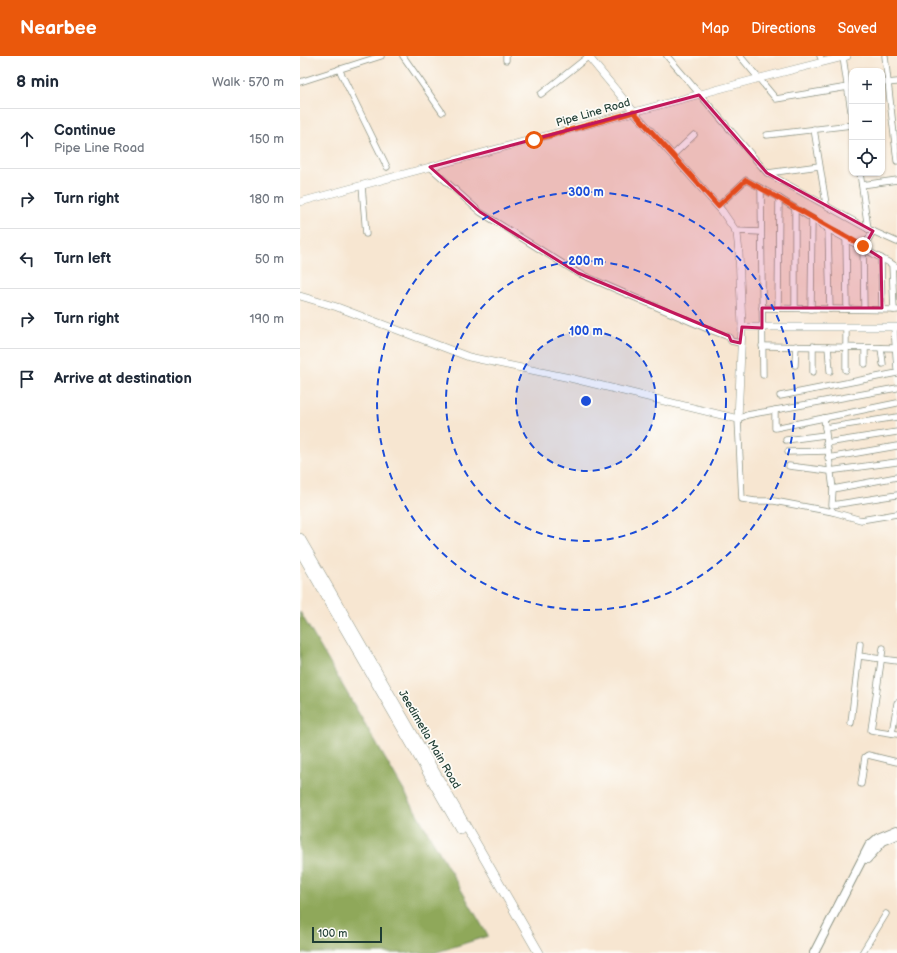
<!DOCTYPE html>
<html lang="en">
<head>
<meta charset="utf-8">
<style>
  body { margin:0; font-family:"Balsamiq Sans",sans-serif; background:#f6f6f7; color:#1f2937 }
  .controls { position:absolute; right:12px; top:12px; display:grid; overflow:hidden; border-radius:8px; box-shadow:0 1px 3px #0004 }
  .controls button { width:36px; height:36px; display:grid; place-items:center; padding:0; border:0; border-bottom:1px solid #e0e1e3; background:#fff; color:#1f2937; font:20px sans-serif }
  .scale { position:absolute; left:12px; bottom:10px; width:70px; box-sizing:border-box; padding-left:4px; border:2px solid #1f3d34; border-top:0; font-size:11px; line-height:14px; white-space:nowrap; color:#1f3d34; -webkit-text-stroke:3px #fdfcf7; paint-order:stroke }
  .stop { position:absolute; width:12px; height:12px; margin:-9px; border:3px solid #ea580c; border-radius:50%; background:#fff }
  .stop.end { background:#ea580c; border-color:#fff; box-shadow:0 1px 4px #0008 }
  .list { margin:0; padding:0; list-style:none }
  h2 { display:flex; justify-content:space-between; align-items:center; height:52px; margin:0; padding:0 16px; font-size:17px }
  h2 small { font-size:13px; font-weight:400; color:#747a83 }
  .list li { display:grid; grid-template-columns:26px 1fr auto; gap:12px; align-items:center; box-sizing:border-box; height:60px; padding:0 16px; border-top:1px solid #e0e1e3 }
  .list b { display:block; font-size:15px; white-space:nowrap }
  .list p { margin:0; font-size:13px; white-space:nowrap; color:#747a83 }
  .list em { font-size:13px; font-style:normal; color:#747a83 }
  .icon { flex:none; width:22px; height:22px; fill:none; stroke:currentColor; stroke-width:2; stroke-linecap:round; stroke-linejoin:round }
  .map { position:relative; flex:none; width:597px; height:897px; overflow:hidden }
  header { display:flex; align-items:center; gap:24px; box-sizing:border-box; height:56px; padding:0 20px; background:#ea580c; color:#fff }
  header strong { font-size:19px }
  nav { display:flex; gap:22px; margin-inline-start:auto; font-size:14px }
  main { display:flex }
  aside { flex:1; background:#fff }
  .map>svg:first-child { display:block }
  .forest { fill:#8fa85a; stroke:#577247 }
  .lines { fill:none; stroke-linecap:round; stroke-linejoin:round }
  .minor-casing { stroke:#8b9282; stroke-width:7 }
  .tertiary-casing { stroke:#8b9282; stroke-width:8 }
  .secondary-casing { stroke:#8b9282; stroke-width:10 }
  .primary-casing { stroke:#8b9282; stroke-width:10 }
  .minor { stroke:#fff; stroke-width:5.5 }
  .tertiary { stroke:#fff; stroke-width:7 }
  .secondary { stroke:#fff; stroke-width:8 }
  .primary { stroke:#fff; stroke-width:9 }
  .route { stroke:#ea580c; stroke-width:5 }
  .marked { fill:#c2185b; fill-opacity:0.2; stroke:#c2185b; stroke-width:3; stroke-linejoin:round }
  .ring { fill:none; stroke:#1d4ed8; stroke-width:2; stroke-dasharray:7 5 }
  .labels { text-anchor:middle; stroke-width:3.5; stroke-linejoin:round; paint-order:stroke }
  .street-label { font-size:11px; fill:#1f3d34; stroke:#fdfcf7 }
  .centre { fill:#1d4ed8; stroke:#fdfcf7; stroke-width:2 }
  .ring-label { font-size:12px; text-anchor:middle; font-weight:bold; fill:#1d4ed8; stroke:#fdfcf7; stroke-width:3.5; stroke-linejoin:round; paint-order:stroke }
</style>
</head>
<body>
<header>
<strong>Nearbee</strong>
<nav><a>Map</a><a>Directions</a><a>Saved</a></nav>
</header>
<main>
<aside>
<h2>8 min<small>Walk · 570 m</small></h2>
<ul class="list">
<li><svg class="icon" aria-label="ahead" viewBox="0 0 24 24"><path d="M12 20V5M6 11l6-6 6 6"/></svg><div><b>Continue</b><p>Pipe Line Road</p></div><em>150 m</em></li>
<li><svg class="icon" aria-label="right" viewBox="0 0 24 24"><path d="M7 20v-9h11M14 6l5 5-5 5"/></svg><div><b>Turn right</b></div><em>180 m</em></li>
<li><svg class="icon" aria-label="left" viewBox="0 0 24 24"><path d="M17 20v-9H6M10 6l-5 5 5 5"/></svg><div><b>Turn left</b></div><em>50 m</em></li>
<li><svg class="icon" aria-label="right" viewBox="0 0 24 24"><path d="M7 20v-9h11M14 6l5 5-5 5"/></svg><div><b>Turn right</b></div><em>190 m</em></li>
<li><svg class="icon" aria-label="arrive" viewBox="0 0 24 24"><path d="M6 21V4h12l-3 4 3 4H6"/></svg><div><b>Arrive at destination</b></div></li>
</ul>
</aside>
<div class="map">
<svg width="597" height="897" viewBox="0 0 597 897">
  <rect width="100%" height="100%" fill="#fdfcf7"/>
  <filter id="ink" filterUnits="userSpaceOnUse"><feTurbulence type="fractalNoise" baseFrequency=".025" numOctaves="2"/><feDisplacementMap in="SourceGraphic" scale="8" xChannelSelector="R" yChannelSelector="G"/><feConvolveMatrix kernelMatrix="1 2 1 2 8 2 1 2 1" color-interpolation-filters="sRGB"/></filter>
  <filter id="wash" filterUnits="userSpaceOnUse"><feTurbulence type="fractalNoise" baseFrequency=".012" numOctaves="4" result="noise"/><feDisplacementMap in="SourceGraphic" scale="16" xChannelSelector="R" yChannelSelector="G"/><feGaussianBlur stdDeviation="0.9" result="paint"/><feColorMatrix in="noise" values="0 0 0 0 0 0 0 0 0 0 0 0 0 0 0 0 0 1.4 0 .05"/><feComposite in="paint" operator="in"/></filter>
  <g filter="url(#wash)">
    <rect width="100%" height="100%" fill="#f7e6d1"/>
    <polygon class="forest" points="0,556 188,880 134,897 0,897"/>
  </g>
  <g filter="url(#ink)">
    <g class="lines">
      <defs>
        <g id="minor">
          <polyline points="103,0 142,56"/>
          <polyline points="206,0 206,4"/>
          <polyline points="367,0 467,117 568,173 597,186"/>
          <polyline points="440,0 476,43 548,31"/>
          <polyline points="520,0 523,6"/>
          <polyline points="585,0 597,105"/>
          <polyline points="543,1 552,62"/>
          <polyline points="39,13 87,111"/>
          <polyline points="0,26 81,0"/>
          <polyline points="587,27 597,26"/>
          <polyline points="241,38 289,0"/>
          <polyline points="514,73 526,148"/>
          <polyline points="467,79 552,69"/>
          <polyline points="373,99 394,79"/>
          <polyline points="130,111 180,156 278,217 410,274 429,281 431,285 440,287"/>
          <polyline points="468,117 519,110"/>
          <polyline points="560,117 568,173"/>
          <polyline points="562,129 597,124"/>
          <polyline points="62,130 66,178"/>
          <polyline points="461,133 463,319"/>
          <polyline points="418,150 446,124 479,142 528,173 597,211"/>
          <polyline points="528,173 530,253"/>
          <polyline points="436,175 461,176"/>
          <polyline points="546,182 547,253"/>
          <polyline points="563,190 564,252"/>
          <polyline points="564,191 573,175"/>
          <polyline points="581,202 582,252"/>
          <polyline points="592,208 594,254"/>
          <polyline points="462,252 597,254"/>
          <polyline points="478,252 479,142"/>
          <polyline points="495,252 495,152"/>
          <polyline points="511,253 512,163"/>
          <polyline points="546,271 546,314"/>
          <polyline points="594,271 597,313"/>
          <polyline points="462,290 597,292"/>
          <polyline points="528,291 530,315"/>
          <polyline points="565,292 565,308"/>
          <polyline points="581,292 583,308"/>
          <polyline points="495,309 496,290"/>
          <polyline points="513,316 513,290"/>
          <polyline points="480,340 597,317"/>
          <polyline points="475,354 475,372 597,347"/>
          <polyline points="524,362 533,433 532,449 597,439"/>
          <polyline points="525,372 597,361"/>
          <polyline points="486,384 525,379"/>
          <polyline points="526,387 597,376"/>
          <polyline points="488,396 527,395"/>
          <polyline points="528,402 597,390"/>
          <polyline points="489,410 529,415 597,406"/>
          <polyline points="533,433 597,421"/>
          <polyline points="532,454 533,456 561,464 597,458"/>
          <polyline points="533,456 474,445 455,445 442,443 438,363 447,359 597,332"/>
          <polyline points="583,592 571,674 597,678"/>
          <polyline points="559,600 597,605"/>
          <polyline points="551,667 560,588"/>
          <polyline points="592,677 597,647"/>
          <polyline points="561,728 565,701 568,699 597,706"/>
          <polyline points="562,897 586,858"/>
        </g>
        <g id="tertiary">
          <polyline points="288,0 334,56 422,155 437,177 439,197 442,271"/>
          <polyline points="0,146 460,22 547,0"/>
          <polyline points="0,240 37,251 169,301 270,322 438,363 442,271 597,271"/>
        </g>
        <g id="secondary">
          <polyline points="567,803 583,785 597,779"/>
          <polyline points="514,897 569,790 578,782 597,774"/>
        </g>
        <g id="primary">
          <polyline points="0,482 239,897"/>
          <polyline points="0,495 160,773"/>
        </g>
      </defs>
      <use href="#minor" class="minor-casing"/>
      <use href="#tertiary" class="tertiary-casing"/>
      <use href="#secondary" class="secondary-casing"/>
      <use href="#primary" class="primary-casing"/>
      <use href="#minor" class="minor"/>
      <use href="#tertiary" class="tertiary"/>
      <use href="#secondary" class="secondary"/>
      <use href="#primary" class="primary"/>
    </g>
  </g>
  <g class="lines" filter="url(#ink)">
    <polyline class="route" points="234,84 334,56 418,150 446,124 563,190"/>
  </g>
  <path class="marked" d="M399,39l68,78 106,58 -9,16 17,11 1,50h-120v20l-20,-1 -2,16 -9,-2 -2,-5 -151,-63 -98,-61 -50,-45z"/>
  <circle cx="286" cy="345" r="70" fill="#1d4ed8" fill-opacity=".12"/>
  <g class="ring">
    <circle cx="286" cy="345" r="70"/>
    <circle cx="286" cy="345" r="140"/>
    <circle cx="286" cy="345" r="209"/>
  </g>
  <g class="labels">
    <g class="street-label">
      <text transform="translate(293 56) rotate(-16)" y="4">Pipe Line Road</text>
      <text transform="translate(130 683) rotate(60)" y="4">Jeedimetla Main Road</text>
    </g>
  </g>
  <circle cx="286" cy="345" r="6" class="centre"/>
  <g class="ring-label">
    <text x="286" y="140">300 m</text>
    <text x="286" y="209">200 m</text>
    <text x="286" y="279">100 m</text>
  </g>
</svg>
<div class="controls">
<button>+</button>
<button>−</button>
<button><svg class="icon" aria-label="locate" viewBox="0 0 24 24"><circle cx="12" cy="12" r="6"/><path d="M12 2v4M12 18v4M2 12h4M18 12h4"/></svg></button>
</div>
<div class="scale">100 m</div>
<div class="stop" style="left:234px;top:84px"></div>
<div class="stop end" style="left:563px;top:190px"></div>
</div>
</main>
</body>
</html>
